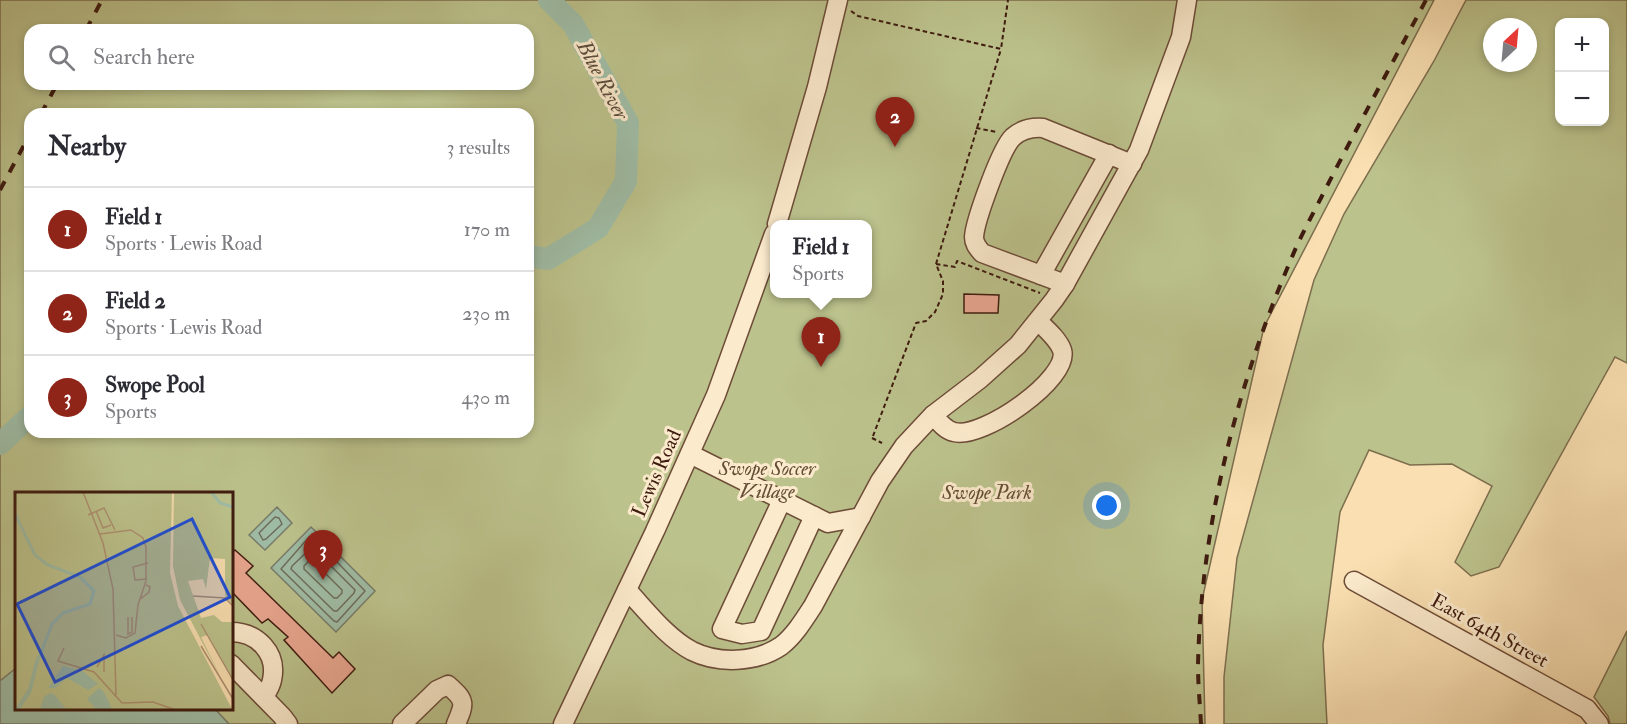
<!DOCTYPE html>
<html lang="en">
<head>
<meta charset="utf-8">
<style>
  body { margin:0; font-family:"IM FELL Double Pica",serif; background:#f7f7f7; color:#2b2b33 }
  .controls { position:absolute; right:18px; top:18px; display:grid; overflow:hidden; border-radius:12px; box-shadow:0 3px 9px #0003 }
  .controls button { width:54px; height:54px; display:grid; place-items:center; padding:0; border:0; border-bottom:2px solid #e1e1e2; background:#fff; color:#2b2b33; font:30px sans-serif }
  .compass { position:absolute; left:1483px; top:18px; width:54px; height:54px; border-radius:50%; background:#fff; box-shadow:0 3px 9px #0003; rotate:26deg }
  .you { position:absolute; left:1107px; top:506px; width:21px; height:21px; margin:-15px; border:4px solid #fff; border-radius:50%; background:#1a73e8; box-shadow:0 0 0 9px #1a73e833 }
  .badge { display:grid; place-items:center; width:39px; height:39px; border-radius:50%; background:#8f2418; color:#fff; font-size:20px; font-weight:700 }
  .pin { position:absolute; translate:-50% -50px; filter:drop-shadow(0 2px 3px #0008) }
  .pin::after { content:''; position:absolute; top:32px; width:21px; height:18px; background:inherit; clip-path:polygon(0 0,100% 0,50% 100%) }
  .popup { position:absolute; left:770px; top:220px; width:102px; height:78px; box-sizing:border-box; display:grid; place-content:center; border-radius:12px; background:#fff; filter:drop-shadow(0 2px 4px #0005); font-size:20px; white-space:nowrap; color:#7c7c81 }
  .popup b { font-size:22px; color:#2b2b33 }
  .popup::after { content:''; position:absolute; left:50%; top:100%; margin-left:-12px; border:12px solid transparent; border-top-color:#fff }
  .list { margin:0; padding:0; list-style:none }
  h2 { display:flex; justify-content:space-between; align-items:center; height:78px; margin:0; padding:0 24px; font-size:26px }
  h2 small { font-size:20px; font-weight:400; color:#7c7c81 }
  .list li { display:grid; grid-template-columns:39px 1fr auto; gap:18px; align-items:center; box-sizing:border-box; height:84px; padding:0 24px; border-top:2px solid #e1e1e2 }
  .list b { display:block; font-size:22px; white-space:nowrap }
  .list p { margin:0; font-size:20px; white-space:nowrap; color:#7c7c81 }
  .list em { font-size:20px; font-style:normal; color:#7c7c81 }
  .icon { flex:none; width:33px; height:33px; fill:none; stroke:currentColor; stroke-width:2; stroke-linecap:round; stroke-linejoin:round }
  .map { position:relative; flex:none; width:1627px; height:724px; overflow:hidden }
  .search { position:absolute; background:#fff; box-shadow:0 3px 9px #0003; left:24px; top:24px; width:510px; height:66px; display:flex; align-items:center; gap:15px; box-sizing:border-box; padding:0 21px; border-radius:18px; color:#7c7c81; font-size:22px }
  .panel { position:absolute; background:#fff; box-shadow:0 3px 9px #0003; left:24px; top:108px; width:510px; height:330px; border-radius:18px }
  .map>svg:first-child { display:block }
  .green { fill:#bcc28c; stroke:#7d6e4e; stroke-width:1.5; fill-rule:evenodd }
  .water { fill:#9fbda6; stroke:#787c6a; stroke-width:1.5 }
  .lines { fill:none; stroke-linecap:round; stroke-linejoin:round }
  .shore { stroke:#6e6c5a; stroke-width:1.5 }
  .river { stroke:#9fbda6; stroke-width:22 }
  .building { fill:#eba892; stroke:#3e1b0f; stroke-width:1.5 }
  .minor-casing { stroke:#6d4c38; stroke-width:21 }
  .path { stroke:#3e1b0f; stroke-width:2; stroke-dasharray:4.5 3; stroke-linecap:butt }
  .minor { stroke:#fbeacc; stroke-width:18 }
  .rail { stroke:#3e1b0f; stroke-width:4; stroke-dasharray:10 10; stroke-linecap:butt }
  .labels { text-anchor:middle; stroke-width:6; stroke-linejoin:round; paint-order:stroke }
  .park-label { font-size:20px; font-style:italic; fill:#644d34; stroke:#fbeacc }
  .street-label { font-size:20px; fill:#3e1b0f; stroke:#fbeacc }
  .water-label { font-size:21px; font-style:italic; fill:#5b4c3c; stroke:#fbeacc }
  .inset-river { fill:none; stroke:#9fbda6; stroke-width:3 }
  .inset-road { fill:none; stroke:#ae9170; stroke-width:1.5 }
  .view { fill:#1d4ed8; fill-opacity:0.15; stroke:#1d4ed8; stroke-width:3 }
  .inset-edge { fill:none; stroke:#3e1b0f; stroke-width:3 }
</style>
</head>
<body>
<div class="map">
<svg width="1627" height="724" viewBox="0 0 1627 724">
  <rect width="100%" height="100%" fill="#f9dfb1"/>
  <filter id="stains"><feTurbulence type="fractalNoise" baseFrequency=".00333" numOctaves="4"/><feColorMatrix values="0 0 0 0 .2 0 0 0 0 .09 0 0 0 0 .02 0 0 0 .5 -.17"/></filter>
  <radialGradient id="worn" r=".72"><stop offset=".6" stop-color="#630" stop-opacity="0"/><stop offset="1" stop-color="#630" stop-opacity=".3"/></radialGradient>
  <g class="green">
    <path d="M0,0h1434l-170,327 -62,273 3,124h-1205zM30,30h498v54h-498zM30,114h498v318h-498zM774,224h94v70h-94zM16,493h215v215h-215z"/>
    <path d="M1466,0h161v363l-12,-6 -116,210 -28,9 -16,-14 37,-76 -40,-22 -42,1 -41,-15 -29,62 -17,133 4,79h-103v-47l13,-119 77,-278 30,-66 90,-153zM1560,22h44v100h-44zM1492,27h36v36h-36z"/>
    <polygon points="1627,631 1627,724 1610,724 1608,716 1594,697"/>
  </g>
  <g class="water">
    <polygon points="277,507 292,523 265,550 249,535"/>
    <polygon points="311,527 375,591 336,632 271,568"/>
    <polygon points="16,668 16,708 214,708 229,724 0,724 0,681"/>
  </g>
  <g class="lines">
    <g class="shore">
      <polygon points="275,517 279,518 282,524 266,539 263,540 259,533"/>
      <polygon points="309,537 313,537 365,591 337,622 334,621 281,569"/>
      <polygon points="312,547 355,590 354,593 337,611 334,611 291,569 292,566"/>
      <polygon points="310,560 313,561 342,590 342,593 337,598 334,598 304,569 304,566"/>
    </g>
    <g class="river">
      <polyline points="528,256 548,259 598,228 626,181 628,123 573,24 549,0"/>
      <polyline points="0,444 30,416"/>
    </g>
  </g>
  <g class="building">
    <polygon points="964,294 999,295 998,313 964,313"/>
    <polygon points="235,550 253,566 246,573 333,658 339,652 355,669 332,693 284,640 288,637 268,619 262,623 231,591 231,553"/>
  </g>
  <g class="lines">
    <defs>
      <g id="minor">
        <polyline points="777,224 817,87 838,0"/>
        <polyline points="1041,275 1109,154"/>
        <path d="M1065,284l-83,-31c-4,-5 -8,-9 -8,-16 1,-16 27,-89 39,-100 8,-7 19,-10 30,-9l89,36"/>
        <path d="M933,415c6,7 12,15 21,17 28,8 117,-54 108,-82 -4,-11 -16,-21 -24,-29"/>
        <polyline points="690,454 828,523 861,517"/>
        <polyline points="782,500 722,629 742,634 761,631 814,516"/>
        <polyline points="1354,581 1587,709 1599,724"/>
        <path d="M627,590c19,20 39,47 65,61 26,13 64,12 89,-5 13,-10 23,-26 32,-40l67,-125 24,-35 29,-31 47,-36 38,-34 36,-45 11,-16 74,-134 42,-113 6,-37"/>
        <path d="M231,632c26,0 47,21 41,48 -1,6 -5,12 -8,17"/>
        <polyline points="231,664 282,716 288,724"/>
        <path d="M402,724l35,-34 11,-5c18,16 17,18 8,39"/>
        <polyline points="563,724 655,531 716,395 774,234"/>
      </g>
    </defs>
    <use href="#minor" class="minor-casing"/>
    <g class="path">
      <polyline points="851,11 858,16 1001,49 1008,0"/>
      <polyline points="976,128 997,132"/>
      <polyline points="936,264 955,267 957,261 1040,293"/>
      <polyline points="873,436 916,323 926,321 935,312 943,294 943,281 936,264 1001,49"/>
      <polyline points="872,438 882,443"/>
    </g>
    <use href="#minor" class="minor"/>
    <g class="rail">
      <polyline points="86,30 102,0"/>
      <polyline points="41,114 57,84"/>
      <polyline points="0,190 30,134"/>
      <path d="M1201,724c-1,-19 -3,-39 -3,-59 3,-140 39,-280 94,-408 9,-22 21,-43 32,-65 33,-65 68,-128 102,-192"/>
    </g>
  </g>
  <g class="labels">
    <g class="park-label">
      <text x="767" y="475">Swope Soccer<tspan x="767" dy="23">Village</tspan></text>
      <text x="987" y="499">Swope Park</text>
    </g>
    <g class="street-label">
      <text transform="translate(656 473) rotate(-66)" y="7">Lewis Road</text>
      <text transform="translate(1490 630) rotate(29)" y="7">East 64th Street</text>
    </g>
    <g class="water-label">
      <text transform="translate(603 80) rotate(62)" y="7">Blue River</text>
    </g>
  </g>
  <g transform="translate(15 492)">
    <rect width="218" height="218" fill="#f9dfb1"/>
    <path d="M0,0h157l-2,81 8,33 54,103h-217zM159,0h58v111l-7,-7v-37l-15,-1 -4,31 -3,-10 -15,2 13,37 13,-3 8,7h10v57l-24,-44 -7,2 19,39 -40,-76 -7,-34z" fill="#bcc28c"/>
    <path d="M26,162l-10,39 -11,16h-5l13,-20 8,-31zM48,174l21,6 14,12 -10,6 -21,-12 -12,10h-7zM84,196l5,4 8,17h-16l-9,-10zM35,201l5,2 11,14h-26l4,-12z" fill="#9fbda6"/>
    <path class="inset-river" d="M196,0l9,11 13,4M0,22l20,41 13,10 32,12 14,14 -4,13 -27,9 -11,11 -13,34"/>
    <path class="inset-road" d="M68,0l20,51 10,46 3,106M81,19l7,17 8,-3M73,23l16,-7 11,22M85,42l31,-4 12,8 3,9v34l-8,24 -3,28 -9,5 -10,-3M132,87l-12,1 -2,-13 15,-4M178,104l32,2 8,8M124,108l10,-8 1,-5 -4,-2M113,125v17l4,-2v-15M186,132l32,56M186,154l32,53M49,156l-6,13 36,11 28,31 31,-1 20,7M82,175l7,-12v17"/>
    <path class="view" d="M177,27l38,78 -175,85 -38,-78z"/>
    <rect width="218" height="218" class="inset-edge"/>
  </g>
  <rect width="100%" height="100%" filter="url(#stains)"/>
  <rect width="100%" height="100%" fill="url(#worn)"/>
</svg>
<div class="controls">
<button>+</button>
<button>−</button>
</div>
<svg class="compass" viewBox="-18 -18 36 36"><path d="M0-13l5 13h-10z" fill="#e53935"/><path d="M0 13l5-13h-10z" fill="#7c7c81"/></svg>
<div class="you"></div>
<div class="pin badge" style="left:821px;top:367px">1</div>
<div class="popup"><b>Field 1</b>Sports</div>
<div class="pin badge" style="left:895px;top:147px">2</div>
<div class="pin badge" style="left:323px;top:580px">3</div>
<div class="search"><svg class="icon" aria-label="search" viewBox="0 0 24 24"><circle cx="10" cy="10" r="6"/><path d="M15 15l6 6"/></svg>Search here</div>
<section class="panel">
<h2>Nearby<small>3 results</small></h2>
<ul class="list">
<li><span class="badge">1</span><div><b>Field 1</b><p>Sports · Lewis Road</p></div><em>170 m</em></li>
<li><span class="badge">2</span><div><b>Field 2</b><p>Sports · Lewis Road</p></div><em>230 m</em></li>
<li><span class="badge">3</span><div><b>Swope Pool</b><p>Sports</p></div><em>430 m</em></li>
</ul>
</section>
</div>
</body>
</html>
